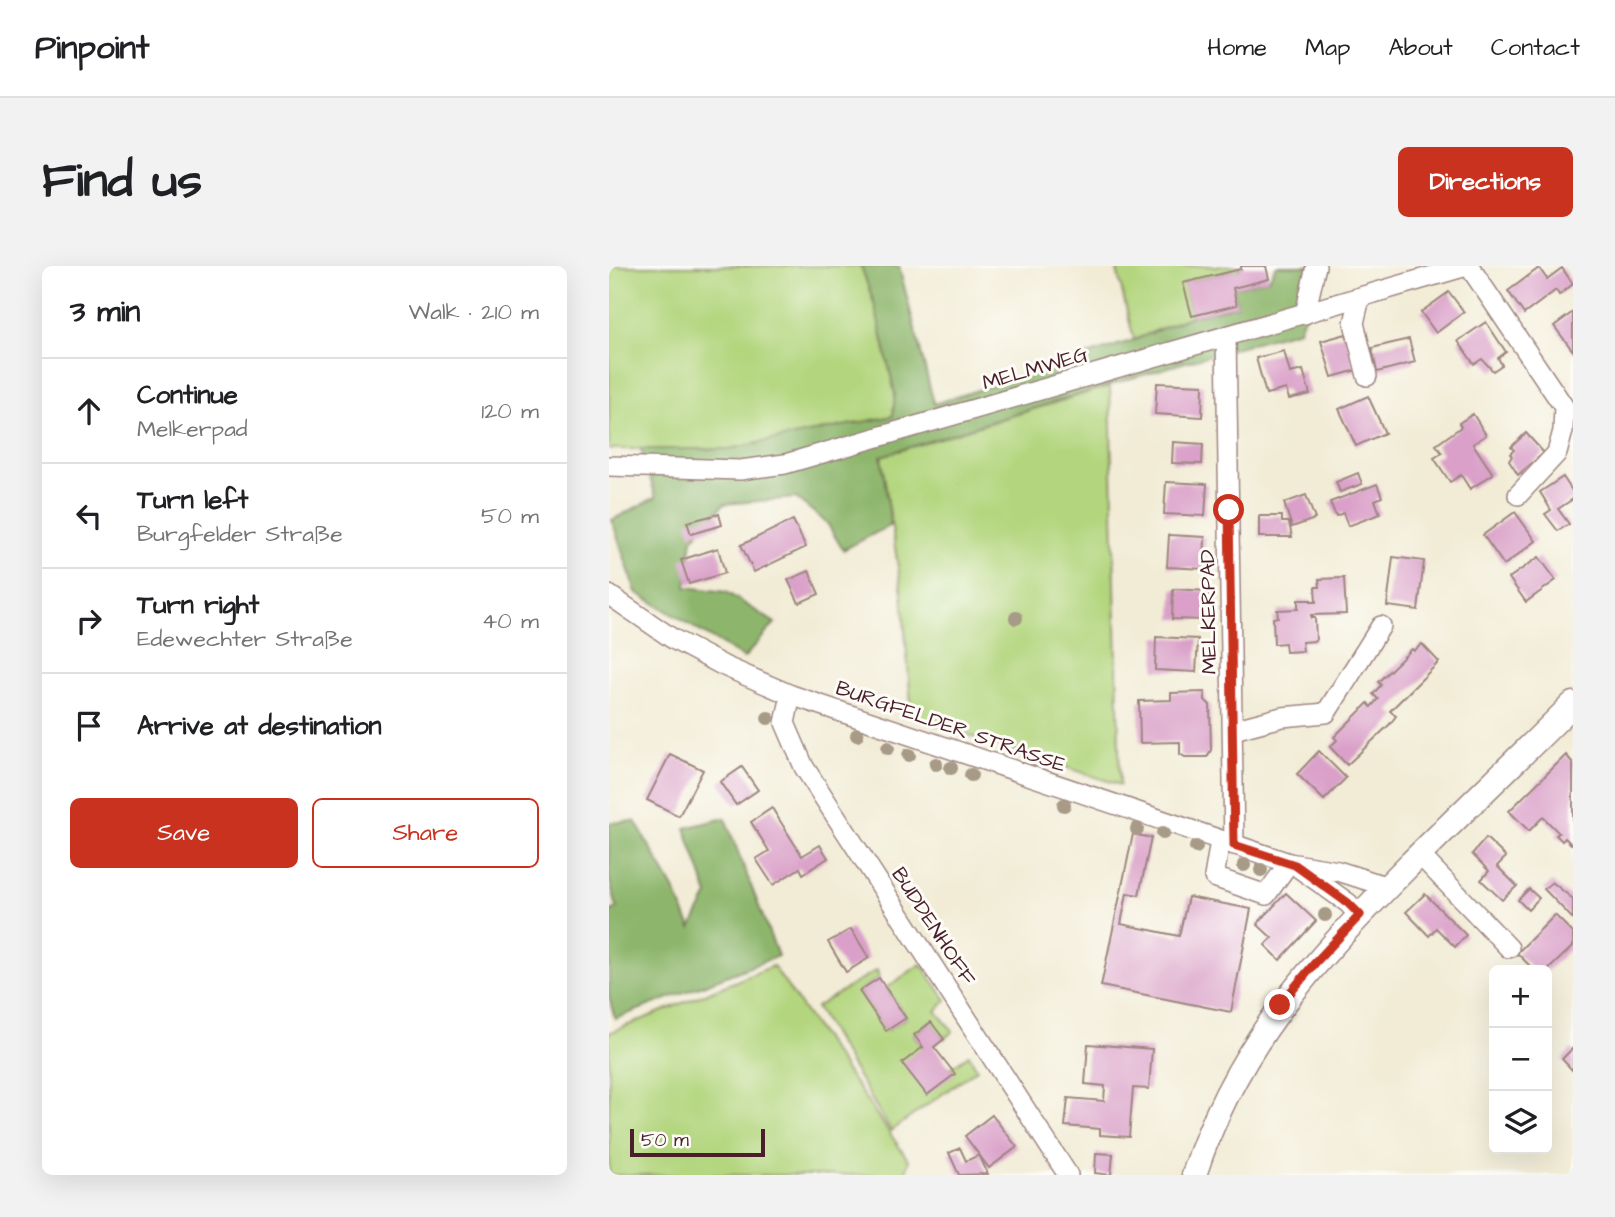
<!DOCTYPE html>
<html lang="en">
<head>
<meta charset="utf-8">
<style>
  body { margin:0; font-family:"Architects Daughter",sans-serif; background:#f2f2f2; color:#202124 }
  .controls { position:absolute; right:21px; bottom:21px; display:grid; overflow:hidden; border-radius:10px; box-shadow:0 7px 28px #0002 }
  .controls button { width:63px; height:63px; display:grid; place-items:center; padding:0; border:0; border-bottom:2px solid #e0e0e0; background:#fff; color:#202124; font:35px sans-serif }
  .scale { position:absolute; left:21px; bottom:18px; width:135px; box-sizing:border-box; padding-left:7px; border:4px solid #4a1f2b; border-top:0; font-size:19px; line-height:24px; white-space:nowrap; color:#4a1f2b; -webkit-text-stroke:5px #fdfcf7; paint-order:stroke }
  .stop { position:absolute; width:21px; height:21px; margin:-16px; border:5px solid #c8321e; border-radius:50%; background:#fff }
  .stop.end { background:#c8321e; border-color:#fff; box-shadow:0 2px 7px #0008 }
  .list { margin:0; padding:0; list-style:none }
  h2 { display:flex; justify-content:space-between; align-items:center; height:91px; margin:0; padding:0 28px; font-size:30px }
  h2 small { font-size:23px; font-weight:400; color:#757577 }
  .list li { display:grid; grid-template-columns:46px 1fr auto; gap:21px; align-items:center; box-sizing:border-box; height:105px; padding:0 28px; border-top:2px solid #e0e0e0 }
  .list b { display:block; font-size:26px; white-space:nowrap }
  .list p { margin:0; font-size:23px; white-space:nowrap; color:#757577 }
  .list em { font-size:23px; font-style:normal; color:#757577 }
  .actions { display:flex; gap:14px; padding:21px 28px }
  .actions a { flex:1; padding:16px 0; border:2px solid #c8321e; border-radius:10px; text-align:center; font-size:24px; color:#c8321e }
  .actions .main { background:#c8321e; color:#fff }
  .icon { flex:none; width:38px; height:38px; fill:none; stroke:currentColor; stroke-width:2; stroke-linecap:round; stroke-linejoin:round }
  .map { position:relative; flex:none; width:964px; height:909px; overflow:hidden; border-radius:10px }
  header { display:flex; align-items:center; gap:42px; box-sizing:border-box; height:98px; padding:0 35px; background:#fff; border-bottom:2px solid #e0e0e0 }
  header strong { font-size:33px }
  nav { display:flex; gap:38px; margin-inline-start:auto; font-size:24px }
  .intro { display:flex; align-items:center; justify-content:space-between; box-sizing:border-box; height:168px; padding:0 42px }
  h1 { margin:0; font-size:49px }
  .button { padding:18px 32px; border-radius:10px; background:#c8321e; color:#fff; font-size:24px; font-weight:700 }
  main { display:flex; gap:42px; padding:0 42px }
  aside { flex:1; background:#fff; border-radius:10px; box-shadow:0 7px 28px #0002 }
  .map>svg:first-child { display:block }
  .green { fill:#b2d57d; stroke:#7e7a54; stroke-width:2 }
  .forest { fill:#8db66c; stroke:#6c6a4c; stroke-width:2 }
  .building { fill:#daa0c9 }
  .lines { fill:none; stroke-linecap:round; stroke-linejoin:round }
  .minor-casing { stroke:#9e8680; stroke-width:22 }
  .major-casing { stroke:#9e8680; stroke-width:27 }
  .minor { stroke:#fff; stroke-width:19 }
  .major { stroke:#fff; stroke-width:24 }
  .tree { fill:#a79a86 }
  .route { stroke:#c8321e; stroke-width:9 }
  .labels { text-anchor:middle; stroke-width:6; stroke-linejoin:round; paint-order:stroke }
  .street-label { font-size:21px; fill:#4a1f2b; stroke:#fdfcf7 }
</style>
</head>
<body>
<header>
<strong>Pinpoint</strong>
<nav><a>Home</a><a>Map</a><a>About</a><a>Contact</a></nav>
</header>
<div class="intro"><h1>Find us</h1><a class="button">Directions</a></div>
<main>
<aside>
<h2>3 min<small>Walk · 210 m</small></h2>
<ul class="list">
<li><svg class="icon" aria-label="ahead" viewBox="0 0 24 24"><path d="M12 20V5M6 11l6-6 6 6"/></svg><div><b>Continue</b><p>Melkerpad</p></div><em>120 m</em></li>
<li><svg class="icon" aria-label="left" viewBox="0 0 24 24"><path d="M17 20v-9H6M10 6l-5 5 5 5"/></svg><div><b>Turn left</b><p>Burgfelder Straße</p></div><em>50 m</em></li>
<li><svg class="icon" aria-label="right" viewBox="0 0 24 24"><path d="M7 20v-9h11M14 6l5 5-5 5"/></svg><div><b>Turn right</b><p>Edewechter Straße</p></div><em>40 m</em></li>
<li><svg class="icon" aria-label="arrive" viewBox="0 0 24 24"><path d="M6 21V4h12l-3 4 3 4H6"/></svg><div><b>Arrive at destination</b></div></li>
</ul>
<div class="actions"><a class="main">Save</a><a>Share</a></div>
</aside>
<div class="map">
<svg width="964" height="909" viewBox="0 0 964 909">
  <rect width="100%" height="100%" fill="#fdfcf7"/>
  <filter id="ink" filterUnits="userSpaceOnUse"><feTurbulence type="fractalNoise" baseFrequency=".0143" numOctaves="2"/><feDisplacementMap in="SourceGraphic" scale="14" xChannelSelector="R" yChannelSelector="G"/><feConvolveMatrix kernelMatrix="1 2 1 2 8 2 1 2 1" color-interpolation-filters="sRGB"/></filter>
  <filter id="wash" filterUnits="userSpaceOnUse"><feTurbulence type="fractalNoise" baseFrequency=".00686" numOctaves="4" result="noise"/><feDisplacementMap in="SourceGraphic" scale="28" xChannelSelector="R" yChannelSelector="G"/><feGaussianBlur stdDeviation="1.57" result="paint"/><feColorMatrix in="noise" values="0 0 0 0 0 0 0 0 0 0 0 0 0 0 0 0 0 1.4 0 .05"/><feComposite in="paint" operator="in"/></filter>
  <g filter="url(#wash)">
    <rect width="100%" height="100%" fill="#f2ecd6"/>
    <g class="green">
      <polygon points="0,0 252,0 266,40 286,128 284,150 120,183 0,183"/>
      <polygon points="507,0 631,0 632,3 575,17 583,50 525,74"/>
      <polygon points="501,120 511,519 303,451 293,327 272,190"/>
      <polygon points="312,698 337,734 327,745 344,765 335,773 321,756 305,769 314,781 341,802 360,789 368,803 282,865 207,741 268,704 270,712 250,725 277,765 297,752 277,722"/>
      <polygon points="164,700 300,895 296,909 0,909 0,767"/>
    </g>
    <g class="forest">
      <path d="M252,0h38l35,138 200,-64 58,-24 45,-11 -4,-17 36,-9 7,-13h40l-11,48 -6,16c-141,38 -279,83 -418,126l10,69 -48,25 -16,-27 -31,-25 -72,6 -32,35 -6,48 40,5 49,31 -31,35 -108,-66 -24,-72 44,-23 -15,-48h88l164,-33 2,-22 -20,-88z"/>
      <polygon points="116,552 169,690 6,753 0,730 0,646 8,642 0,612 0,557 26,555 65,623 82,662 99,629 76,562"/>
    </g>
    <g id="blocks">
      <g class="building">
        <polygon points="632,0 657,0 660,13 624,22 628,39 583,50 574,17 632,3"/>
        <polygon points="930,2 938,13 953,2 964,18 950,29 947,24 915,48 899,25"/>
        <polygon points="840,26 855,46 827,67 812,46"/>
        <polygon points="964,46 964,85 945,60"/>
        <polygon points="877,56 897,86 889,92 893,99 884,105 873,93 865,98 849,75"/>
        <polygon points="737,68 748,104 723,111 712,75"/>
        <polygon points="800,73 806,96 768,106 763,82"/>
        <polygon points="675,85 681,107 694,104 701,128 680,133 677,123 657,128 647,92"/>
        <polygon points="548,117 594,119 593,151 546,148"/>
        <polygon points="759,130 776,167 747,180 730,143"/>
        <polygon points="864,148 877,169 864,178 884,208 861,223 852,209 841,216 825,192 833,187 827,179 852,161 850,157"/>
        <polygon points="917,167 935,187 909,209 900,195 903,190 901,188 905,184 902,181"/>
        <polygon points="564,176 594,178 593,198 563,197"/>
        <polygon points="749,207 753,218 731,226 727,216"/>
        <polygon points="954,211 964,226 964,233 949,243 960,258 949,265 936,248 942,244 931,226"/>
        <polygon points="557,216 598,218 596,250 555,248"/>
        <polygon points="768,218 773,231 766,234 771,248 739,260 734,247 727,250 721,236"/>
        <polygon points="697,229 706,253 683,261 675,237"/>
        <polygon points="906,246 927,275 895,299 874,269"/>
        <polygon points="110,248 113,259 82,268 78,256"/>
        <polygon points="650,250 673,250 673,256 680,256 683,271 650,271"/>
        <polygon points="184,254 197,281 145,306 132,279"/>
        <polygon points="560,269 596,271 595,303 558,301"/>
        <polygon points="109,282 116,307 80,318 72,294"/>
        <polygon points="784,291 815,295 809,344 778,340"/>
        <polygon points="930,291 947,314 917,336 900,312"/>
        <polygon points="200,305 210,328 190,337 179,314"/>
        <polygon points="735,312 737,348 702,349 702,352 706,352 707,375 693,376 694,385 677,386 676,377 665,378 664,352 669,351 668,344 689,343 689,334 702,334 702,336 707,336 706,321 711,321 710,313"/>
        <polygon points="564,323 599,325 597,354 563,353"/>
        <polygon points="547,371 589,373 587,406 546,404"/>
        <polygon points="813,378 830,396 781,445 787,450 780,459 738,499 721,481 728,474 725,471 759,437 762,441 769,433 764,428 772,419 769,416 803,383 805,385"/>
        <polygon points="596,426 596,434 601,439 602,484 598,491 576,491 571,488 571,476 531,477 530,435 562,434 562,427"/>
        <polygon points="710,485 737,512 715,534 688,508"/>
        <polygon points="61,488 94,504 70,550 38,534"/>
        <polygon points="957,489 964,497 964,576 962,578 956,572 953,575 947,569 950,567 934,551 920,565 900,545"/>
        <polygon points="133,501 149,524 127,539 111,516"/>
        <polygon points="163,542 193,590 211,579 219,592 194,608 191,602 164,619 147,593 160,585 142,556"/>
        <polygon points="524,568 542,572 530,629 518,627 512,658 570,670 579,631 642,643 622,746 492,720"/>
        <polygon points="877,572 897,591 888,600 908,620 893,634 872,614 880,605 863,588"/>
        <polygon points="943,616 964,633 964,653 935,623"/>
        <polygon points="920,623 930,632 919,644 909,634"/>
        <polygon points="677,627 707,655 671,694 656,679 663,672 648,658"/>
        <polygon points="816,628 857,669 846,681 827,662 820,670 797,646"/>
        <polygon points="946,649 964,667 964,680 939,704 925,704 908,687"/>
        <polygon points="242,663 260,692 237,706 219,676"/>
        <polygon points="270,712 297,752 277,765 250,725"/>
        <polygon points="322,756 335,773 325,781 346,808 318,829 293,797 314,781 305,769"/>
        <polygon points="479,778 543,783 540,823 524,822 520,871 491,869 491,863 456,860 459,832 495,835 496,820 476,818"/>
        <polygon points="964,782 964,805 953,793"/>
        <polygon points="383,849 408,881 380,902 356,870"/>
        <polygon points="351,882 357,895 370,889 379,908 350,909 340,887"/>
        <polygon points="487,887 504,888 502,909 486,907"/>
      </g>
    </g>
  </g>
  <g filter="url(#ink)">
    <use href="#blocks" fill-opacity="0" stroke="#9e8680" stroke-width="2"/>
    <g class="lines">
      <defs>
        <g id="minor">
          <polyline points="860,0 955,141 954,165 948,187 909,229"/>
          <polyline points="751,32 745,57 758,110"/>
          <polyline points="696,48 707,0"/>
          <polyline points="617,70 625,579"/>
          <polyline points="0,200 131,204 176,198 858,0"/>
          <polyline points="0,329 64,373 115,400 182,429 680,597 729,605 779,621"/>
          <polyline points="182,429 176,457 195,501 459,909"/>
          <polyline points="624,464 673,451 717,447 772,360"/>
          <polyline points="611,575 605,611 657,629 680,597"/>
          <polyline points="811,589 900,682"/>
          <polyline points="690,602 739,637 750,649"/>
        </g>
        <path id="major" d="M585,909c41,-129 119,-213 212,-307 55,-55 112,-109 167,-164"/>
      </defs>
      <use href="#minor" class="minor-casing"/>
      <use href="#major" class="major-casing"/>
      <use href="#minor" class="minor"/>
      <use href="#major" class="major"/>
    </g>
    <g class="tree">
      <circle cx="407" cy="352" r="7"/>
      <circle cx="159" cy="452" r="7"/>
      <circle cx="248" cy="469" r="7"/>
      <circle cx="279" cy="482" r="7"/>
      <circle cx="300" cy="489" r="7"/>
      <circle cx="327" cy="498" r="7"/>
      <circle cx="342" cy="502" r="7"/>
      <circle cx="362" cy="509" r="7"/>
      <circle cx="455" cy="539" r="7"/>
      <circle cx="528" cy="563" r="7"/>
      <circle cx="554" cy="567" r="7"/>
      <circle cx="587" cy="581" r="7"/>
      <circle cx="635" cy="599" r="7"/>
      <circle cx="652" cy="604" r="7"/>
      <circle cx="716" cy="649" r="7"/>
    </g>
  </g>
  <g class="lines" filter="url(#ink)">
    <polyline class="route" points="620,244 625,579 686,599 739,637 751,649 706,697 671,739"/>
  </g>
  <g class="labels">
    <g class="street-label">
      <text transform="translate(426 102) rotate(-16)" y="7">MELMWEG</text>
      <text transform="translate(599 346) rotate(-91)" y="7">MELKERPAD</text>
      <text transform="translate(342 460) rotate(19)" y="7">BURGFELDER STRASSE</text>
      <text transform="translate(325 660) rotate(57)" y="7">BUDDENHOFF</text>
    </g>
  </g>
</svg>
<div class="controls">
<button>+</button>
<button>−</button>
<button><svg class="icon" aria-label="layers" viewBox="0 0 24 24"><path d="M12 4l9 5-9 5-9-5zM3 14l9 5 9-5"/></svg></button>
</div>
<div class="scale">50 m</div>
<div class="stop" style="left:620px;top:244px"></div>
<div class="stop end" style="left:671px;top:739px"></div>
</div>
</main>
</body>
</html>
